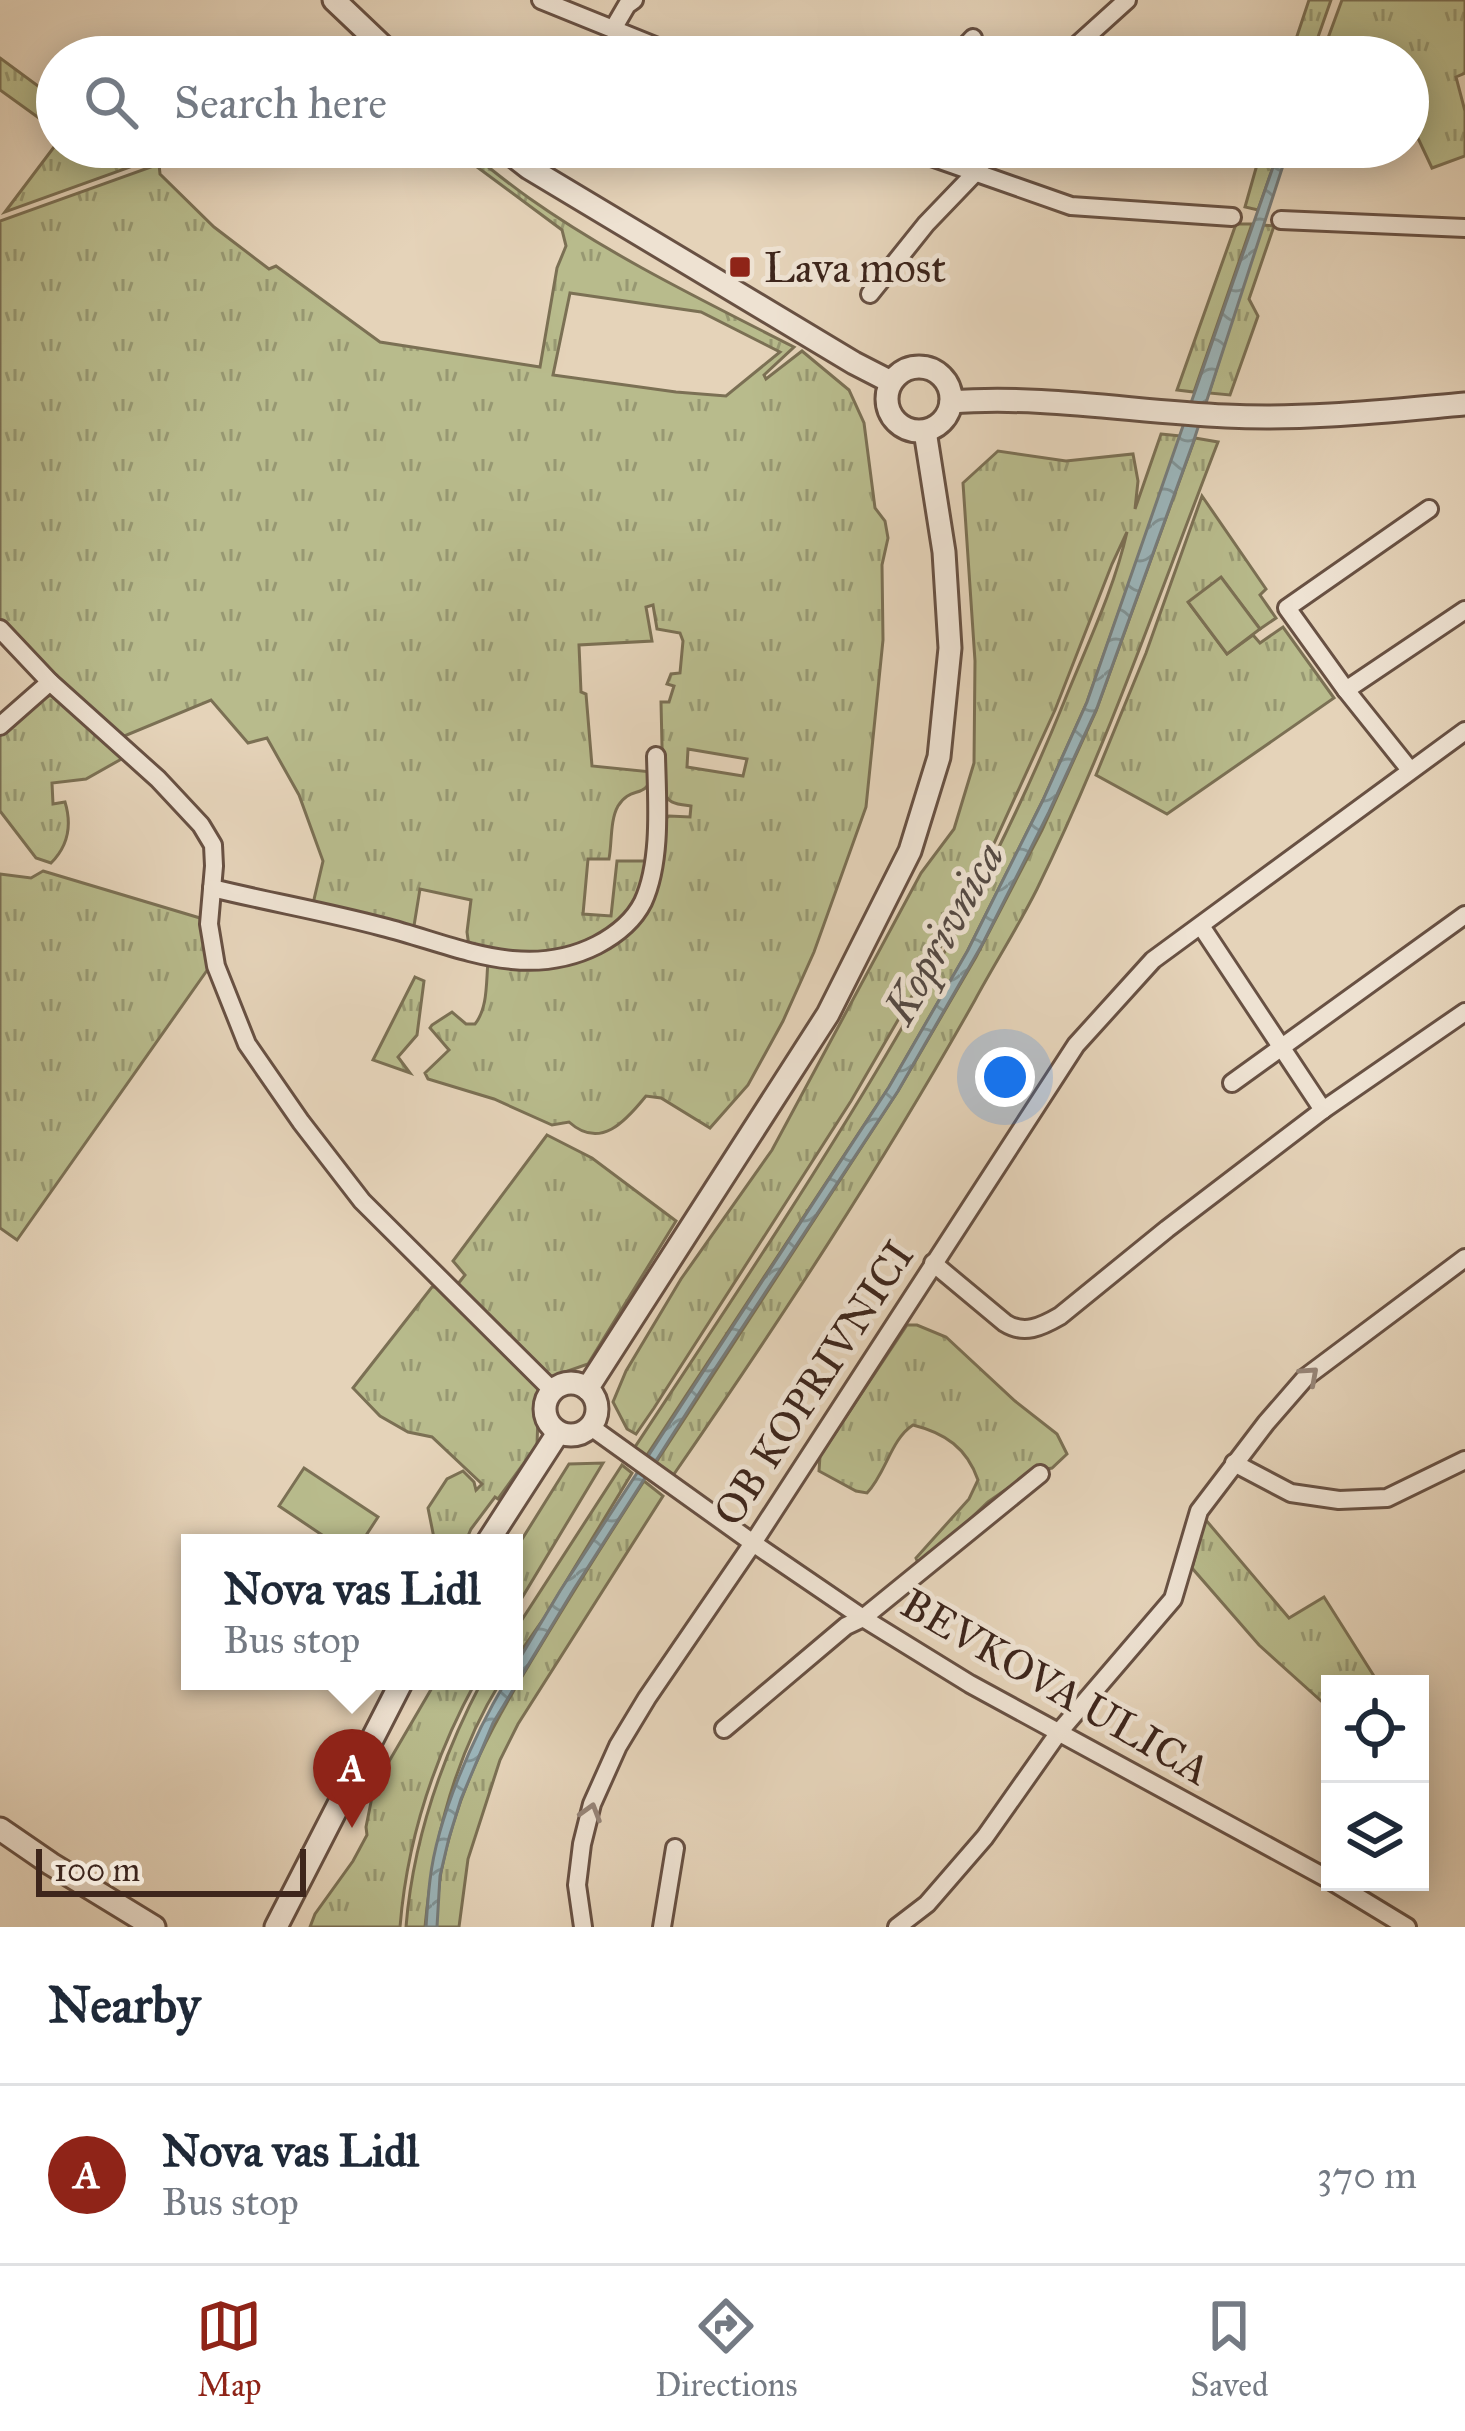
<!DOCTYPE html>
<html lang="en">
<head>
<meta charset="utf-8">
<style>
  body { margin:0; font-family:"IM FELL Great Primer",serif; background:#f6f6f7; color:#1f2937 }
  .controls { position:absolute; right:36px; bottom:36px; display:grid; overflow:hidden; border-radius:0px; box-shadow:0 6px 30px #0003 }
  .controls button { width:108px; height:108px; display:grid; place-items:center; padding:0; border:0; border-bottom:3px solid #e0e1e3; background:#fff; color:#1f2937; font:60px sans-serif }
  .scale { position:absolute; left:36px; bottom:30px; width:270px; box-sizing:border-box; padding-left:12px; border:6px solid #3e261c; border-top:0; font-size:33px; line-height:42px; white-space:nowrap; color:#3e261c; -webkit-text-stroke:9px #eee2d2; paint-order:stroke }
  .you { position:absolute; left:1005px; top:1077px; width:42px; height:42px; margin:-30px; border:9px solid #fff; border-radius:50%; background:#1a73e8; box-shadow:0 0 0 18px #1a73e833 }
  .badge { display:grid; place-items:center; width:78px; height:78px; border-radius:50%; background:#8f2418; color:#fff; font-size:39px; font-weight:700 }
  .pin { position:absolute; translate:-50% -99px; filter:drop-shadow(0 3px 6px #0008) }
  .pin::after { content:''; position:absolute; top:63px; width:42px; height:36px; background:inherit; clip-path:polygon(0 0,100% 0,50% 100%) }
  .popup { position:absolute; left:181px; top:1534px; width:342px; height:156px; box-sizing:border-box; display:grid; place-content:center; border-radius:0px; background:#fff; filter:drop-shadow(0 3px 9px #0005); font-size:39px; white-space:nowrap; color:#747a83 }
  .popup b { font-size:45px; color:#1f2937 }
  .popup::after { content:''; position:absolute; left:50%; top:100%; margin-left:-24px; border:24px solid transparent; border-top-color:#fff }
  .list { margin:0; padding:0; list-style:none }
  h2 { display:flex; justify-content:space-between; align-items:center; height:156px; margin:0; padding:0 48px; font-size:51px }
  h2 small { font-size:39px; font-weight:400; color:#747a83 }
  .list li { display:grid; grid-template-columns:78px 1fr auto; gap:36px; align-items:center; box-sizing:border-box; height:180px; padding:0 48px; border-top:3px solid #e0e1e3 }
  .list b { display:block; font-size:45px; white-space:nowrap }
  .list p { margin:0; font-size:39px; white-space:nowrap; color:#747a83 }
  .list em { font-size:39px; font-style:normal; color:#747a83 }
  .icon { flex:none; width:66px; height:66px; fill:none; stroke:currentColor; stroke-width:2; stroke-linecap:round; stroke-linejoin:round }
  .map { position:relative; flex:none; width:1465px; height:1927px; overflow:hidden }
  .search { position:absolute; background:#fff; box-shadow:0 6px 30px #0003; left:36px; right:36px; top:36px; height:132px; display:flex; align-items:center; gap:30px; box-sizing:border-box; padding:0 42px; border-radius:66px; color:#747a83; font-size:45px }
  .sheet { height:336px; background:#fff }
  nav { display:flex; justify-content:space-around; align-items:center; box-sizing:border-box; height:168px; border-top:3px solid #e0e1e3; background:#fff; font-size:33px; color:#747a83 }
  nav a { display:grid; justify-items:center; gap:6px }
  nav .on { color:#8f2418 }
  .map>svg:first-child { display:block }
  .grass { fill:url(#grass-tufts); stroke:#7b7054; stroke-width:3; fill-rule:evenodd }
  .garden { fill:#b8bb8c; stroke:#7b7054; stroke-width:3 }
  .water { fill:url(#water-waves); stroke:#767c7b; stroke-width:3 }
  .lines { fill:none; stroke-linecap:round; stroke-linejoin:round }
  .minor-casing { stroke:#685143; stroke-width:22 }
  .tertiary-casing { stroke:#685143; stroke-width:27 }
  .minor { stroke:#eee2d2; stroke-width:16 }
  .tertiary { stroke:#eee2d2; stroke-width:21 }
  .oneway { stroke:#968477 }
  .poi-dot { fill:#8f2418; stroke:#eee2d2; stroke-width:4.5 }
  .labels { text-anchor:middle; stroke-width:10; stroke-linejoin:round; paint-order:stroke }
  .poi-label { font-size:42px; fill:#3e261c; stroke:#eee2d2; text-anchor:start }
  .street-label { font-size:42px; fill:#3e261c; stroke:#eee2d2 }
  .water-label { font-size:45px; font-style:italic; fill:#554a44; stroke:#eee2d2 }
</style>
</head>
<body>
<div class="map">
<svg width="1465" height="1927" viewBox="0 0 1465 1927">
  <defs>
    <pattern id="grass-tufts" width="24" height="20" patternUnits="userSpaceOnUse" patternTransform="scale(3)"><rect width="24" height="20" fill="#b8bb8c"/><path d="M3 7l-1-3M5 7V3M7 7l1-3M15 17l-1-3M17 17v-4M19 17l1-3" fill="none" stroke="#979872"/></pattern>
    <pattern id="water-waves" width="16" height="10" patternUnits="userSpaceOnUse" patternTransform="scale(3)"><rect width="16" height="10" fill="#9bb5ba"/><path d="M0 5q4-4 8 0t8 0" fill="none" stroke="#809396"/></pattern>
  </defs>
  <rect width="100%" height="100%" fill="#e5d3b9"/>
  <filter id="stains"><feTurbulence type="fractalNoise" baseFrequency=".00167" numOctaves="4"/><feColorMatrix values="0 0 0 0 .2 0 0 0 0 .09 0 0 0 0 .02 0 0 0 .5 -.17"/></filter>
  <radialGradient id="worn" r=".72"><stop offset=".6" stop-color="#630" stop-opacity="0"/><stop offset="1" stop-color="#630" stop-opacity=".3"/></radialGradient>
  <g class="grass">
    <polygon points="1309,0 1331,0 1311,57 1290,57"/>
    <polygon points="1342,0 1465,0 1465,73 1456,77 1465,111 1465,156 1432,168 1408,117 1408,57 1321,57"/>
    <polygon points="0,58 57,100 57,131 0,90"/>
    <polygon points="57,143 57,147 122,147 134,158 133,166 5,212"/>
    <path d="M450,147h13c22,17 43,35 66,51 82,58 175,103 265,149l-30,28 2,4 36,-28 47,39 15,33 11,85 10,13 3,17 -6,27 1,75 -17,167 -52,145 -31,69 -35,64 -38,43 -49,-30 -15,-2c-21,26 -46,54 -77,26l-17,3 -58,-26 -66,-20 -3,-6 24,-23 -19,-22 2,-3 20,-13 14,12h9c13,-16 11,-42 13,-62l44,4 100,-43 28,-100 9,-7 21,1 1,-11c-15,-2 -24,-2 -28,-17l-2,-87h8l5,-16 -7,-2 4,-10 9,-1 3,-32 -3,-8 -23,-4 -4,-24 -7,2 6,34 -73,4 2,47 5,2 6,72 60,6c-4,29 -21,12 -34,34 -8,14 -6,37 -9,53h-21l-5,55 28,2 6,-55h29c-2,12 -4,25 -8,37 -13,32 -70,57 -103,58 -21,0 -45,-6 -66,-9l-2,-15 4,-32 -51,-11 -7,43 -101,-24 11,-47 -24,-66 -32,-57 -19,5 -37,-43 -89,37 -67,-58 -55,-59v-399l159,-57 1,10 54,53 55,42 7,-3 104,76 160,25 17,-99 9,-22 -4,-16zM570,293l131,19 79,40 -54,44 -50,-4 -123,-17zM688,749l59,10 -4,17 -56,-9z"/>
    <polygon points="1262,147 1280,147 1258,210 1245,207"/>
    <polygon points="1236,224 1252,224 1194,392 1177,390"/>
    <polygon points="1262,225 1274,226 1249,299 1258,316 1230,395 1209,393"/>
    <path d="M1161,434l20,2 -94,266 -44,98 -76,152 -78,135 -244,371 -12,-8c158,-240 323,-480 431,-748 22,-55 50,-112 63,-170l-15,32 -57,146 -85,186 -119,205 -197,307 -18,26 -9,-5 -14,-27 13,-31 55,-92 91,-129 149,-277 33,-44 20,-66 1,-102 -12,-178 35,-32 68,10 67,-7 5,27 -3,28z"/>
    <path d="M1195,438l23,4c-58,150 -110,302 -181,447 -19,38 -42,74 -62,111 -92,164 -196,322 -303,477l-17,-13 243,-373 78,-134 66,-127 54,-119z"/>
    <polygon points="1202,496 1266,589 1260,595 1276,618 1260,629 1221,578 1189,603 1227,654 1253,635 1260,643 1283,627 1334,698 1167,814 1096,775 1146,653"/>
    <path d="M53,694l72,63 -39,22 -34,4 1,21 12,-2c7,23 4,43 -14,61l-15,-5 -36,-47v-77l39,-34z"/>
    <polygon points="43,871 200,918 208,969 17,1240 0,1228 0,874 31,878"/>
    <polygon points="415,977 424,981 417,1035 398,1057 410,1073 373,1060"/>
    <polygon points="547,1135 592,1158 676,1221 588,1364 548,1378 457,1285 465,1275 453,1261"/>
    <polygon points="432,1287 436,1287 539,1388 537,1445 498,1499 495,1497 471,1529 465,1543 435,1543 428,1508 447,1479 463,1471 474,1482 476,1490 482,1484 432,1437 408,1432 380,1416 353,1388"/>
    <path d="M907,1325h10l29,12 69,64 42,33 10,20 -15,14 -21,4 -43,30 -43,41 -27,20 -2,-5 53,-59 9,-19c-11,-32 -33,-47 -65,-55 -22,14 -27,48 -46,68l-11,-2 -37,-20 1,-15z"/>
    <polygon points="603,1463 514,1611 514,1552 569,1464"/>
    <polygon points="622,1465 632,1473 544,1618 514,1661 514,1632"/>
    <path d="M644,1481l19,15 -145,228 -18,36 -32,99 -9,68h-23c1,-18 2,-37 5,-55 17,-87 54,-152 100,-227 33,-55 68,-110 103,-164z"/>
    <polygon points="1205,1519 1289,1618 1324,1597 1379,1684 1330,1684 1330,1709 1259,1645 1192,1568"/>
    <path d="M436,1681h40c-42,77 -69,158 -76,246h-90l5,-13 38,-53 14,-26 -1,-8 8,-40z"/>
    <path d="M482,1681h19c-46,74 -68,159 -76,246h-19c7,-88 35,-168 76,-246z"/>
  </g>
  <g class="garden">
    <polygon points="1221,577 1260,629 1227,654 1188,602"/>
    <polygon points="304,1468 378,1517 361,1543 334,1543 279,1506"/>
  </g>
  <path class="water" d="M1280,147h9l-96,296 -96,265 -48,104 -66,131 -85,148 -193,293 -131,205 -81,134 -32,76 -12,39 -9,38 -3,51h-11c1,-15 2,-31 4,-47 7,-62 44,-145 76,-199h8v-13l46,-77 329,-504 79,-137 75,-150 44,-98z"/>
  <g class="lines">
    <defs>
      <g id="minor">
        <polyline points="541,0 682,57"/>
        <polyline points="613,29 627,5 634,0"/>
        <polyline points="955,57 973,38"/>
        <polyline points="1064,57 1127,0"/>
        <polyline points="903,147 1071,206 1232,217"/>
        <polyline points="1281,220 1465,228"/>
        <polyline points="870,294 926,224 975,173 993,147"/>
        <polyline points="0,629 50,682 158,779 201,825 213,845 214,866 209,924 216,966 247,1044 301,1122 362,1201 552,1390"/>
        <polyline points="1346,690 1465,610"/>
        <polyline points="0,726 50,682"/>
        <polyline points="1410,770 1346,690 1287,608 1429,509"/>
        <path d="M212,888c57,14 115,24 171,39 72,18 141,55 214,18 19,-10 36,-23 46,-43 19,-41 14,-102 13,-146"/>
        <polyline points="1201,926 1323,1110"/>
        <polyline points="1232,1083 1465,915"/>
        <path d="M933,1263l72,60c19,12 36,4 55,-7l107,-87 156,-119 142,-98"/>
        <polyline points="591,1427 753,1543 863,1618 970,1684 1330,1880"/>
        <polyline points="1234,1463 1291,1493 1339,1500 1387,1498 1465,1460"/>
        <polyline points="724,1729 846,1626 863,1618 1040,1474"/>
        <polyline points="1333,1882 1407,1927"/>
        <polyline points="583,1927 577,1885 582,1844 592,1804 618,1746 647,1698 753,1543 1076,1045 1153,960 1465,731"/>
        <polyline points="662,1927 675,1848"/>
        <polyline points="897,1927 927,1904 985,1837 1059,1732 1173,1599 1199,1511 1266,1423 1306,1377 1465,1258"/>
      </g>
      <g id="tertiary">
        <polyline points="334,0 394,57"/>
        <polyline points="502,147 529,168 854,363 891,382"/>
        <circle cx="919" cy="399" r="32"/>
        <path d="M951,402c92,-7 184,10 275,14 80,4 160,-5 239,-12"/>
        <circle cx="571" cy="1409" r="26"/>
        <polyline points="587,1389 828,1014 910,851 939,757 950,648 944,552 925,431"/>
        <polyline points="487,1543 558,1433"/>
        <polyline points="0,1829 51,1864 154,1927"/>
        <polyline points="276,1927 402,1681"/>
      </g>
    </defs>
    <use href="#minor" class="minor-casing"/>
    <use href="#tertiary" class="tertiary-casing"/>
    <use href="#minor" class="minor"/>
    <use href="#tertiary" class="tertiary"/>
  </g>
  <defs><path id="oneway-chevron" d="M-2-3.5L2.5 0L-2 3.5" fill="none" stroke-width="1.6" stroke-linecap="round" stroke-linejoin="round" transform="scale(3)"/></defs>
  <g class="oneway">
    <use href="#oneway-chevron" transform="translate(1310 1375) rotate(-42)"/>
    <use href="#oneway-chevron" transform="translate(591 1812) rotate(-73)"/>
  </g>
  <rect class="poi-dot" x="728" y="255" width="24" height="24" rx="6"/>
  <g class="labels">
    <g class="poi-label">
      <text x="764" y="282">Lava most</text>
    </g>
    <g class="street-label">
      <text transform="translate(813 1383) rotate(-57)" y="15">OB KOPRIVNICI</text>
      <text transform="translate(1056 1686) rotate(30)" y="15">BEVKOVA ULICA</text>
    </g>
    <g class="water-label">
      <text transform="translate(943 932) rotate(-61)" y="16">Koprivnica</text>
    </g>
  </g>
  <rect width="100%" height="100%" filter="url(#stains)"/>
  <rect width="100%" height="100%" fill="url(#worn)"/>
</svg>
<div class="controls">
<button><svg class="icon" aria-label="locate" viewBox="0 0 24 24"><circle cx="12" cy="12" r="6"/><path d="M12 2v4M12 18v4M2 12h4M18 12h4"/></svg></button>
<button><svg class="icon" aria-label="layers" viewBox="0 0 24 24"><path d="M12 4l9 5-9 5-9-5zM3 14l9 5 9-5"/></svg></button>
</div>
<div class="scale">100 m</div>
<div class="you"></div>
<div class="pin badge" style="left:352px;top:1828px">A</div>
<div class="popup"><b>Nova vas Lidl</b>Bus stop</div>
<div class="search"><svg class="icon" aria-label="search" viewBox="0 0 24 24"><circle cx="10" cy="10" r="6"/><path d="M15 15l6 6"/></svg>Search here</div>
</div>
<section class="sheet">
<h2>Nearby<small></small></h2>
<ul class="list">
<li><span class="badge">A</span><div><b>Nova vas Lidl</b><p>Bus stop</p></div><em>370 m</em></li>
</ul>
</section>
<nav>
<a class="on"><svg class="icon" aria-label="map" viewBox="0 0 24 24"><path d="M3 6l6-2 6 2 6-2v14l-6 2-6-2-6 2zM9 4v14M15 6v14"/></svg>Map</a>
<a><svg class="icon" aria-label="directions" viewBox="0 0 24 24"><path d="M12 3l9 9-9 9-9-9zM9 14v-3h6M13 9l2 2-2 2"/></svg>Directions</a>
<a><svg class="icon" aria-label="saved" viewBox="0 0 24 24"><path d="M7 4h10v16l-5-4-5 4z"/></svg>Saved</a>
</nav>
</body>
</html>
